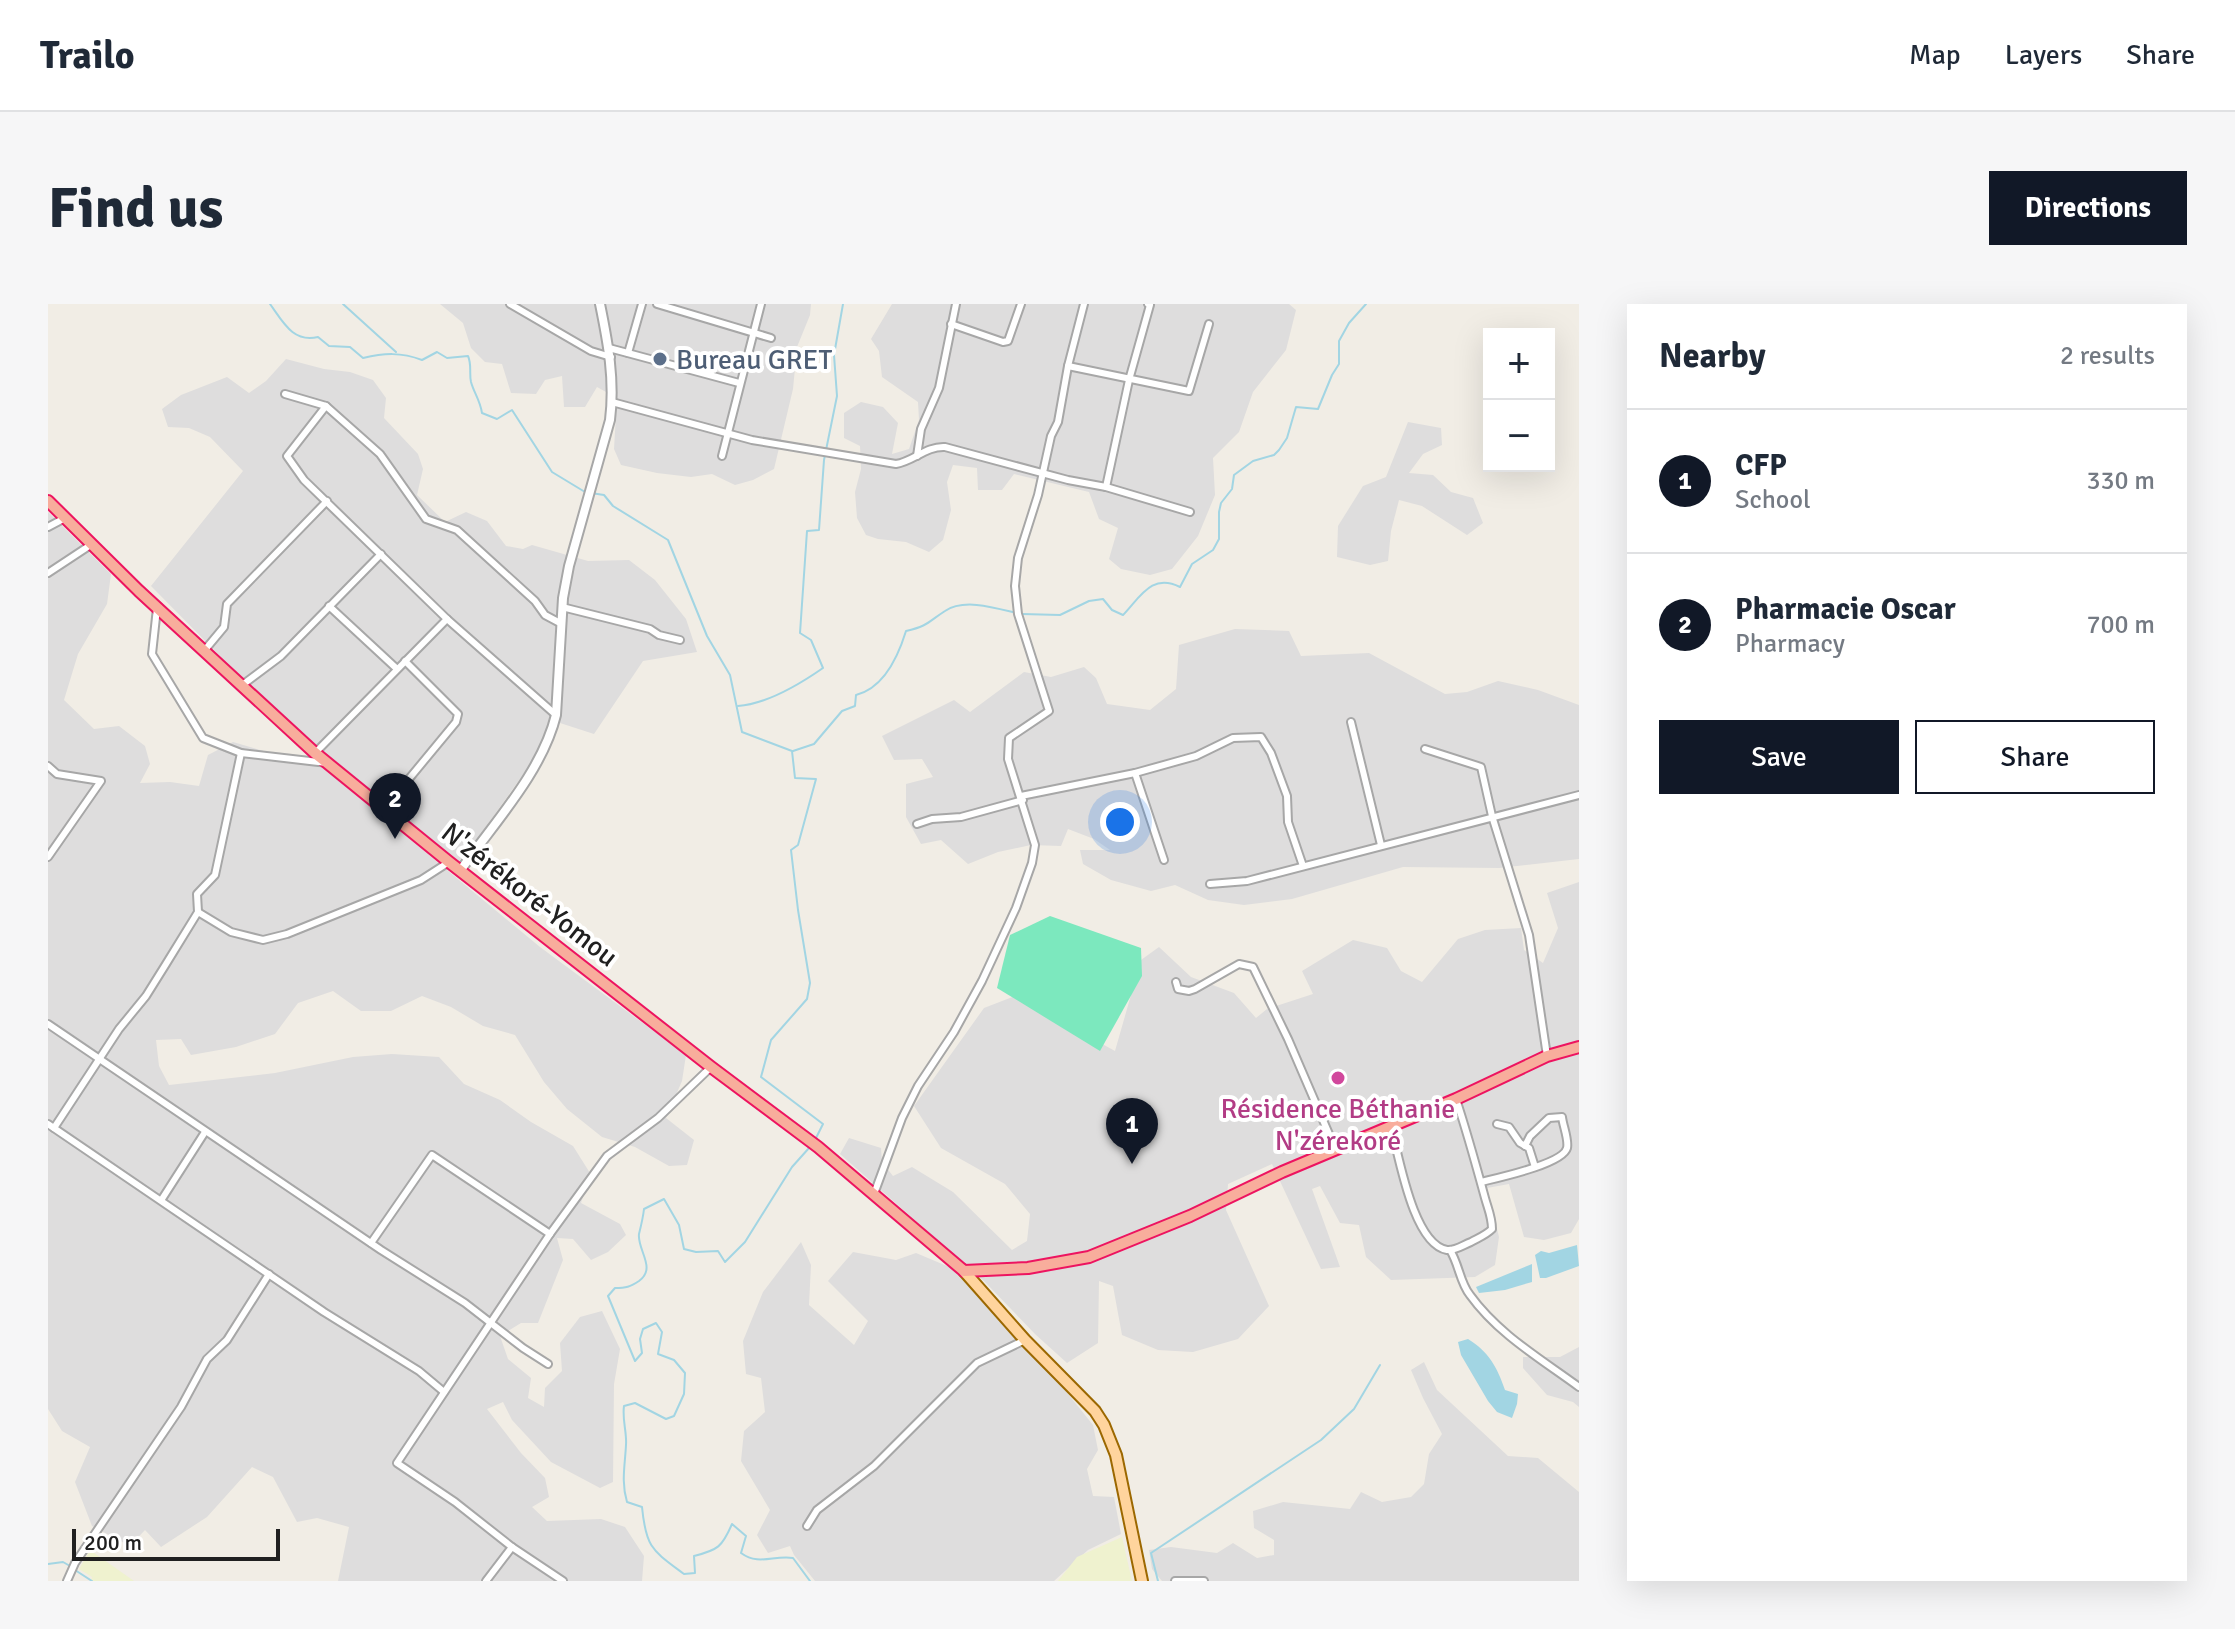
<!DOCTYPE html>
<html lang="en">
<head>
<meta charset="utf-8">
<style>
  body { margin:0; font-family:Signika,sans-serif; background:#f6f6f7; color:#1f2937 }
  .controls { position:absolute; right:24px; top:24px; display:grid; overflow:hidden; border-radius:0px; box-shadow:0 8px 32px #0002 }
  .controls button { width:72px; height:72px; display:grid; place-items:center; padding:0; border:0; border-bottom:2px solid #e0e1e3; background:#fff; color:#1f2937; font:40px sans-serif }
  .scale { position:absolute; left:24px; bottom:20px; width:208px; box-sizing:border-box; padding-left:8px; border:4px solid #202020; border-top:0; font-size:22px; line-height:28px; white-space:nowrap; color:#202020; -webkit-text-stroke:6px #fff; paint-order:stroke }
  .you { position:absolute; left:1072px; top:518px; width:28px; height:28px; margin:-20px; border:6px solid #fff; border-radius:50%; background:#1a73e8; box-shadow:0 0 0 12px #1a73e833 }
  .badge { display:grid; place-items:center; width:52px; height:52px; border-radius:50%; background:#111827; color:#fff; font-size:26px; font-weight:700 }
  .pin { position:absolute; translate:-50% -66px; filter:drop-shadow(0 2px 4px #0008) }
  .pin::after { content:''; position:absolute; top:42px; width:28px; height:24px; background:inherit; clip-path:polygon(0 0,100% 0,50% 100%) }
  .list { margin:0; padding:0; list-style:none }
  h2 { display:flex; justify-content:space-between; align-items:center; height:104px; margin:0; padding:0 32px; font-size:34px }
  h2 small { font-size:26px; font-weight:400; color:#747a83 }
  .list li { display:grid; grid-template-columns:52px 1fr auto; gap:24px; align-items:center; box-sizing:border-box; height:144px; padding:0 32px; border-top:2px solid #e0e1e3 }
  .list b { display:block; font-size:30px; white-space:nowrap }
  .list p { margin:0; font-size:26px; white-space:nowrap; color:#747a83 }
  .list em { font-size:26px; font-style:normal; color:#747a83 }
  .actions { display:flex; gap:16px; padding:24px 32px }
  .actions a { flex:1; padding:18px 0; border:2px solid #111827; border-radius:0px; text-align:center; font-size:28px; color:#111827 }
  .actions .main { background:#111827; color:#fff }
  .map { position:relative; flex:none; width:1531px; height:1277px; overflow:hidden; border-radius:0px }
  header { display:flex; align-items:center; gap:48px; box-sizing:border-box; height:112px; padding:0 40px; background:#fff; border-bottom:2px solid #e0e1e3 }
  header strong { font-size:38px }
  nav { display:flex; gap:44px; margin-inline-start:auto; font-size:28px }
  .intro { display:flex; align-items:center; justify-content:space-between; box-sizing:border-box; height:192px; padding:0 48px }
  h1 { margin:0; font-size:56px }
  .button { padding:20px 36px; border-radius:0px; background:#111827; color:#fff; font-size:28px; font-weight:700 }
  main { display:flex; gap:48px; padding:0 48px }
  aside { flex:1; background:#fff; border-radius:0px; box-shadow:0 8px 32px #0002 }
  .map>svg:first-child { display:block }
  .residential { fill:#dedddd }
  .farmland { fill:#eff2cf }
  .pitch { fill:#7ce8be }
  .water { fill:#a2d5e3 }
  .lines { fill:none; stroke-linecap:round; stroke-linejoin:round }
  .stream { stroke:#a2d5e3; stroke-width:2 }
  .minor-casing { stroke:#a7a7a7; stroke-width:10 }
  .tertiary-casing { stroke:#a7a7a7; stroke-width:12 }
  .primary-casing { stroke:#9c6800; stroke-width:14 }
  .trunk-casing { stroke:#ed1460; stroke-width:14 }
  .minor { stroke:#fff; stroke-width:6 }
  .tertiary { stroke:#fff; stroke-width:8 }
  .primary { stroke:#ffd49d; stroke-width:10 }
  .trunk { stroke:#f8ad9c; stroke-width:10 }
  .service-dot { fill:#5c6f8a; stroke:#fff; stroke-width:3 }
  .hotel-dot { fill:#d1479c; stroke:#fff; stroke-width:3 }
  .labels { text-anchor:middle; stroke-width:8; stroke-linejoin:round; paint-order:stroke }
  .service-label { font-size:28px; fill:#4e5e75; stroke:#fff; text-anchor:start }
  .street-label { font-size:28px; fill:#202020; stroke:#fff }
  .hotel-label { font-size:28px; fill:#b23c85; stroke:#fff }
</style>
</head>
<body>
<header>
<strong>Trailo</strong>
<nav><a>Map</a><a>Layers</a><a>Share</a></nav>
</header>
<div class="intro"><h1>Find us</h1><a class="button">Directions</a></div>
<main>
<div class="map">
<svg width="1531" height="1277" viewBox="0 0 1531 1277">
  <rect width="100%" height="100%" fill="#f1ede5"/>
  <g class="residential">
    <polygon points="392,0 763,0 762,11 749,43 745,85 726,165 705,176 687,181 664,170 643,173 609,169 573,161 566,145 569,94 549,83 537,103 516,103 514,72 497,76 488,90 463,89 454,60 437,58 423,44 415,19"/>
    <polygon points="844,0 1241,0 1248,6 1238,46 1205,88 1191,128 1165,154 1167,191 1150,232 1124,265 1102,271 1073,265 1061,255 1070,224 1051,215 1041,188 966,170 954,186 930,186 929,164 905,161 899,178 903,206 895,236 881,248 858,238 830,235 818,231 809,214 807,188 813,165 812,142 796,134 796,109 813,98 835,103 850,119 844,150 861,145 871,116 870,98 834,73 831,47 823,35"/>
    <polygon points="238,55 276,65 302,68 325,76 338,94 336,114 370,150 375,165 369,191 397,218 418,208 439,217 458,242 475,245 484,241 540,257 581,256 607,276 638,315 649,348 595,357 546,430 512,419 427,538 411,557 277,449 172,352 103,282 195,167 162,133 141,124 120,123 114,105 133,91 179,73 201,89 218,77"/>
    <polygon points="1360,118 1393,124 1394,141 1375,150 1361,169 1385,171 1403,188 1425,194 1435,219 1419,231 1374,202 1351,196 1343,227 1340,257 1322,261 1289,253 1290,222 1315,182 1338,173"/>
    <polygon points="0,208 63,270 59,300 30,350 16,396 46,425 71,422 97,442 102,460 92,479 122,478 151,482 160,451 185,438 277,465 492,643 638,751 634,777 618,814 646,836 639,861 621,862 587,843 554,833 519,805 496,778 467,731 435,722 403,703 374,692 343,707 313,707 285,687 250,699 227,730 188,743 143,751 133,735 108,736 111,762 121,781 227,769 305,753 344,750 391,753 416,780 452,796 483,818 525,842 542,869 533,899 572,920 578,931 560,948 543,956 525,935 509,934 515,956 490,1019 473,1019 452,1032 460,1055 483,1074 480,1094 496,1103 497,1084 514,1067 512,1039 532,1013 554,1007 572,1045 566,1080 565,1178 552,1184 503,1158 464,1116 455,1098 439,1105 473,1149 497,1174 501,1193 484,1203 499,1217 553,1215 577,1223 596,1252 594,1277 290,1277 301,1223 269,1214 249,1218 225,1173 204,1163 159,1213 113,1243 97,1226 82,1242 44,1222 27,1178 42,1143 14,1127 0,1105"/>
    <polygon points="1187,325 1241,327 1253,352 1321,349 1397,390 1419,388 1450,377 1490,386 1531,401 1531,555 1451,564 1355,563 1244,595 1196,601 1160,596 1127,581 1103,587 1063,576 1035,560 1032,546 1062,546 1046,535 1020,525 1013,542 983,541 950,548 920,560 893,536 873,540 858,513 858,480 885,473 874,455 846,456 834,432 906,396 922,408 976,368 1003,373 1036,363 1048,374 1059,400 1102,406 1128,385 1131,341"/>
    <polygon points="1531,578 1531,915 1523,929 1496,936 1476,933 1461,880 1439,884 1451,933 1447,961 1427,973 1343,976 1318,953 1311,921 1292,919 1272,882 1264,885 1292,963 1273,965 1224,860 1180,880 1178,906 1221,1002 1190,1035 1145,1048 1110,1046 1074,1031 1065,982 1051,977 1050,1039 1019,1059 987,1030 936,977 792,850 801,834 833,844 834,858 845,872 864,863 905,888 964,946 979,937 982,910 957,880 893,844 866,802 936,704 967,692 1067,747 1093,656 1111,643 1143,673 1186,689 1208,714 1219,705 1265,690 1254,667 1305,636 1339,644 1353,667 1374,678 1410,635 1437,626 1473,624 1476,646 1495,659 1510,624 1499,589"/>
    <polygon points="753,938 763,961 761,1001 806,1041 820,1017 780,977 805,948 848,956 868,949 906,965 1008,1075 1045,1121 1050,1146 1039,1165 1045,1192 1066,1193 1073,1230 1040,1246 1006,1277 767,1277 746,1251 742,1242 720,1249 709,1231 722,1206 693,1157 696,1127 717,1108 713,1074 698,1070 695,1037 715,988"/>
    <polygon points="1531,1043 1531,1103 1525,1098 1499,1091 1475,1064 1475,1053 1512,1053"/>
    <polygon points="1376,1058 1389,1086 1460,1152 1490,1154 1531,1188 1531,1277 1114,1277 1104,1265 1101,1246 1123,1243 1169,1249 1185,1239 1209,1254 1226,1251 1226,1236 1206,1224 1205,1207 1235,1198 1302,1205 1313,1188 1334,1198 1363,1193 1376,1180 1381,1150 1394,1130 1375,1094 1363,1066"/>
  </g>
  <g class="farmland">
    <polygon points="1074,1233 1084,1277 1010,1277 1029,1253"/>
    <polygon points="42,1246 86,1277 43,1277 44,1273 31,1265"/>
  </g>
  <polygon class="pitch" points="1002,612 1093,644 1094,672 1052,747 949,684 962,631"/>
  <g class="water">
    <polygon points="1529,941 1531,962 1498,974 1492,974 1487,951 1493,947 1501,949"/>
    <polygon points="1484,960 1484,978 1457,986 1431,989 1428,983"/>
    <path d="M1420,1035c21,13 29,28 37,51l13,4 -1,10 -5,14 -15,-6 -9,-11 -27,-46 -3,-13z"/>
  </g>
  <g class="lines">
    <g class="stream">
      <path d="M222,0c13,18 23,39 48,33l11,9 21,1 13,11c21,-5 38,-6 59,2l15,-8 10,6 21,-2c4,9 1,17 3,26 3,11 9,18 11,31l15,6 15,-9 40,62 33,20"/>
      <polyline points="295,0 348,48"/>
      <polyline points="543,189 556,191 565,202 620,236 659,332 682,371 694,428 744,447 747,474 768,475 750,541 743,546 750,606 762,679 759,695 723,736 713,773 775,820 767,836"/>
      <path d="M974,310l38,1 29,-14 14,-2 9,11 11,5c18,-19 29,-42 57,-28l12,-23 21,-14 6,-11v-27l2,-9 11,-14 2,-14 19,-14 21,-6 5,-5 8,-12 9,-31 22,2 14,-34 7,-11v-23l10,-18 17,-19"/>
      <path d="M690,402c28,-2 62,-22 85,-38l-12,-28 -11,-7 7,-102 12,-1 5,-70 13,-64 -3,-41 9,-51"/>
      <path d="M745,447l21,-7 28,-33 13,-5 1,-11c28,-7 42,-38 50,-64 22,-5 22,-9 39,-20 19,-13 51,-3 71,2"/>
      <path d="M761,844l-17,19 -47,75 -20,20 -7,-11 -22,1 -12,-3 -5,-24 -15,-26 -20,10c-1,9 -3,17 -5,25 -2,16 18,34 0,47 -9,6 -13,7 -24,7l-7,8 27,65 7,-8 -2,-14 3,-10 13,-6 6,9 -4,22 16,6 11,13 -1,21 -10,22 -8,3 -31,-16 -11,3c-2,14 3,26 2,39 -1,20 -5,37 1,57l15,5c4,41 10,43 42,67l11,-1 -1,-17c24,-6 28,-9 38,-32l14,12 -5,17c18,13 32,2 52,5l17,23"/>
      <polyline points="0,1260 15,1258 22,1262"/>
      <polyline points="27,1266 44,1277"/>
      <polyline points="1110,1277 1103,1249 1273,1136 1306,1105 1332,1061"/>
    </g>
    <defs>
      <g id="minor">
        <polyline points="462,0 543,47 563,53"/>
        <polyline points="609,0 723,34"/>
        <polyline points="903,20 955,38 960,37 973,0"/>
        <polyline points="561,44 691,79"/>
        <polyline points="580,49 594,0"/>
        <polyline points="1020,62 1141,87 1161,20"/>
        <polyline points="237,90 278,102 332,150 378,215 409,226 487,297 497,311 512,319"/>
        <path d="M564,98l140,38 144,24c18,-3 30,-18 49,-17l123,33 38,7 84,25"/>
        <polyline points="278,102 239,152 256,176 399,315 508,411"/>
        <polyline points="674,152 713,0"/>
        <polyline points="869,152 873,125 891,84 908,0"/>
        <polyline points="1058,183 1081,76 1102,1 1100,0"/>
        <polyline points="0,223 17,214"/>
        <polyline points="0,269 44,240"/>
        <polyline points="281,302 349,365"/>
        <polyline points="514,303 602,325 611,331 632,336"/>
        <polyline points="109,304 104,350 155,434 193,449 279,459"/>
        <polyline points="156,347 176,323 179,300 279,197"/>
        <polyline points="193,382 233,352 333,250"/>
        <polyline points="1303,418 1333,541"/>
        <polyline points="1377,445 1433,463 1444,512 1481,631 1499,752"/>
        <polyline points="267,449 399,315"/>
        <polyline points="0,462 9,470 53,477 0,553"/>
        <polyline points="1087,469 1116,556"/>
        <polyline points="973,492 1087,469 1148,452 1185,434 1213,433 1223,449 1239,492 1240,518 1255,562"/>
        <polyline points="336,505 408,418 410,410 357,357"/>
        <polyline points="869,520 884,515 913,513 975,496"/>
        <polyline points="1162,580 1199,577 1531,491"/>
        <polyline points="150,608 183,628 215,636 239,630 373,576 401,558"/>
        <polyline points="1128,678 1130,685 1141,687 1147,685 1191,660 1205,663 1240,735 1287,844"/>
        <polyline points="0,720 333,946 417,999 475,1044 500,1060"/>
        <polyline points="0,820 276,1008 371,1067 396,1088"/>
        <polyline points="1449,820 1461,823 1472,839 1481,844 1487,863"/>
        <path d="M1343,823c8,29 22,117 56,123 8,1 16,-5 24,-8 7,-4 15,-7 21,-13 0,-12 -4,-20 -7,-31 -9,-33 -18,-66 -29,-99"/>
        <polyline points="6,824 71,725 98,692 118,660 150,608 149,590 167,571 193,449"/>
        <path d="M1433,878c16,-4 82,-18 86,-34 2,-8 -4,-22 -5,-31l-13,1 -19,18 -5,10"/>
        <polyline points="826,890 854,814 870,782 906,728 934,677 968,604 984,559 987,541 960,455 961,434 1001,407 970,310 967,282 970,254 990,191 1003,132 1010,118 1020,62 1036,0"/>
        <polyline points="114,895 157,828"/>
        <polyline points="323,939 384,851 502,930"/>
        <path d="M1402,946c9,14 10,33 20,45 28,39 71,64 109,92"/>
        <polyline points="759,1222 769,1206 826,1162 929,1059 977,1036"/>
        <polyline points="19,1277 27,1259 133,1103 159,1055 179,1036 221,970"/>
        <polyline points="438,1277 464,1243"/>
        <polyline points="515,1277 464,1243 407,1198 349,1159 502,930 559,852 610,814 663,763"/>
        <polyline points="1127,1277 1156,1277"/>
      </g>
      <path id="tertiary" d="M412,567c34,-48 82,-99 96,-156l7,-117 6,-32 41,-146c5,-40 -2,-77 -10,-116"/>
      <polyline id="primary" points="916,967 977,1036 1047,1107 1056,1121 1068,1151 1094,1277"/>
      <polyline id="trunk" points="0,197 91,287 267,449 401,558 663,763 770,843 916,967 980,964 1041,953 1142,912 1234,868 1408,795 1499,752 1531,743"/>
    </defs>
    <use href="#minor" class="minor-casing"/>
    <use href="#tertiary" class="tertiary-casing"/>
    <use href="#primary" class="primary-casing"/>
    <use href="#trunk" class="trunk-casing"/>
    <use href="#minor" class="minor"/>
    <use href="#tertiary" class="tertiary"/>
    <use href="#primary" class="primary"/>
    <use href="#trunk" class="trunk"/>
  </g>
  <circle class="service-dot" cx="612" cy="55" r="8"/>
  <circle class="hotel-dot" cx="1290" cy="774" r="8"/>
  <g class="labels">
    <g class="service-label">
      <text x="628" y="65">Bureau GRET</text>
    </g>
    <g class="street-label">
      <text transform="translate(482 590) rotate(38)" y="10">N'zérékoré-Yomou</text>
    </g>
    <g class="hotel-label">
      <text x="1290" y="814">Résidence Béthanie<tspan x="1290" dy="32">N'zérekoré</tspan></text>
    </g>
  </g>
</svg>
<div class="controls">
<button>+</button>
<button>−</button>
</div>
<div class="scale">200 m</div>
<div class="you"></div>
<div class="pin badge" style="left:1084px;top:860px">1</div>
<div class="pin badge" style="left:347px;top:535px">2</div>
</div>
<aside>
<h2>Nearby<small>2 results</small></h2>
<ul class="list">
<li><span class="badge">1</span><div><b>CFP</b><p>School</p></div><em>330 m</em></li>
<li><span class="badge">2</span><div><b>Pharmacie Oscar</b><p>Pharmacy</p></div><em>700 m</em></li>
</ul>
<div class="actions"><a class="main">Save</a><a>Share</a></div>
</aside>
</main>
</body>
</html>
